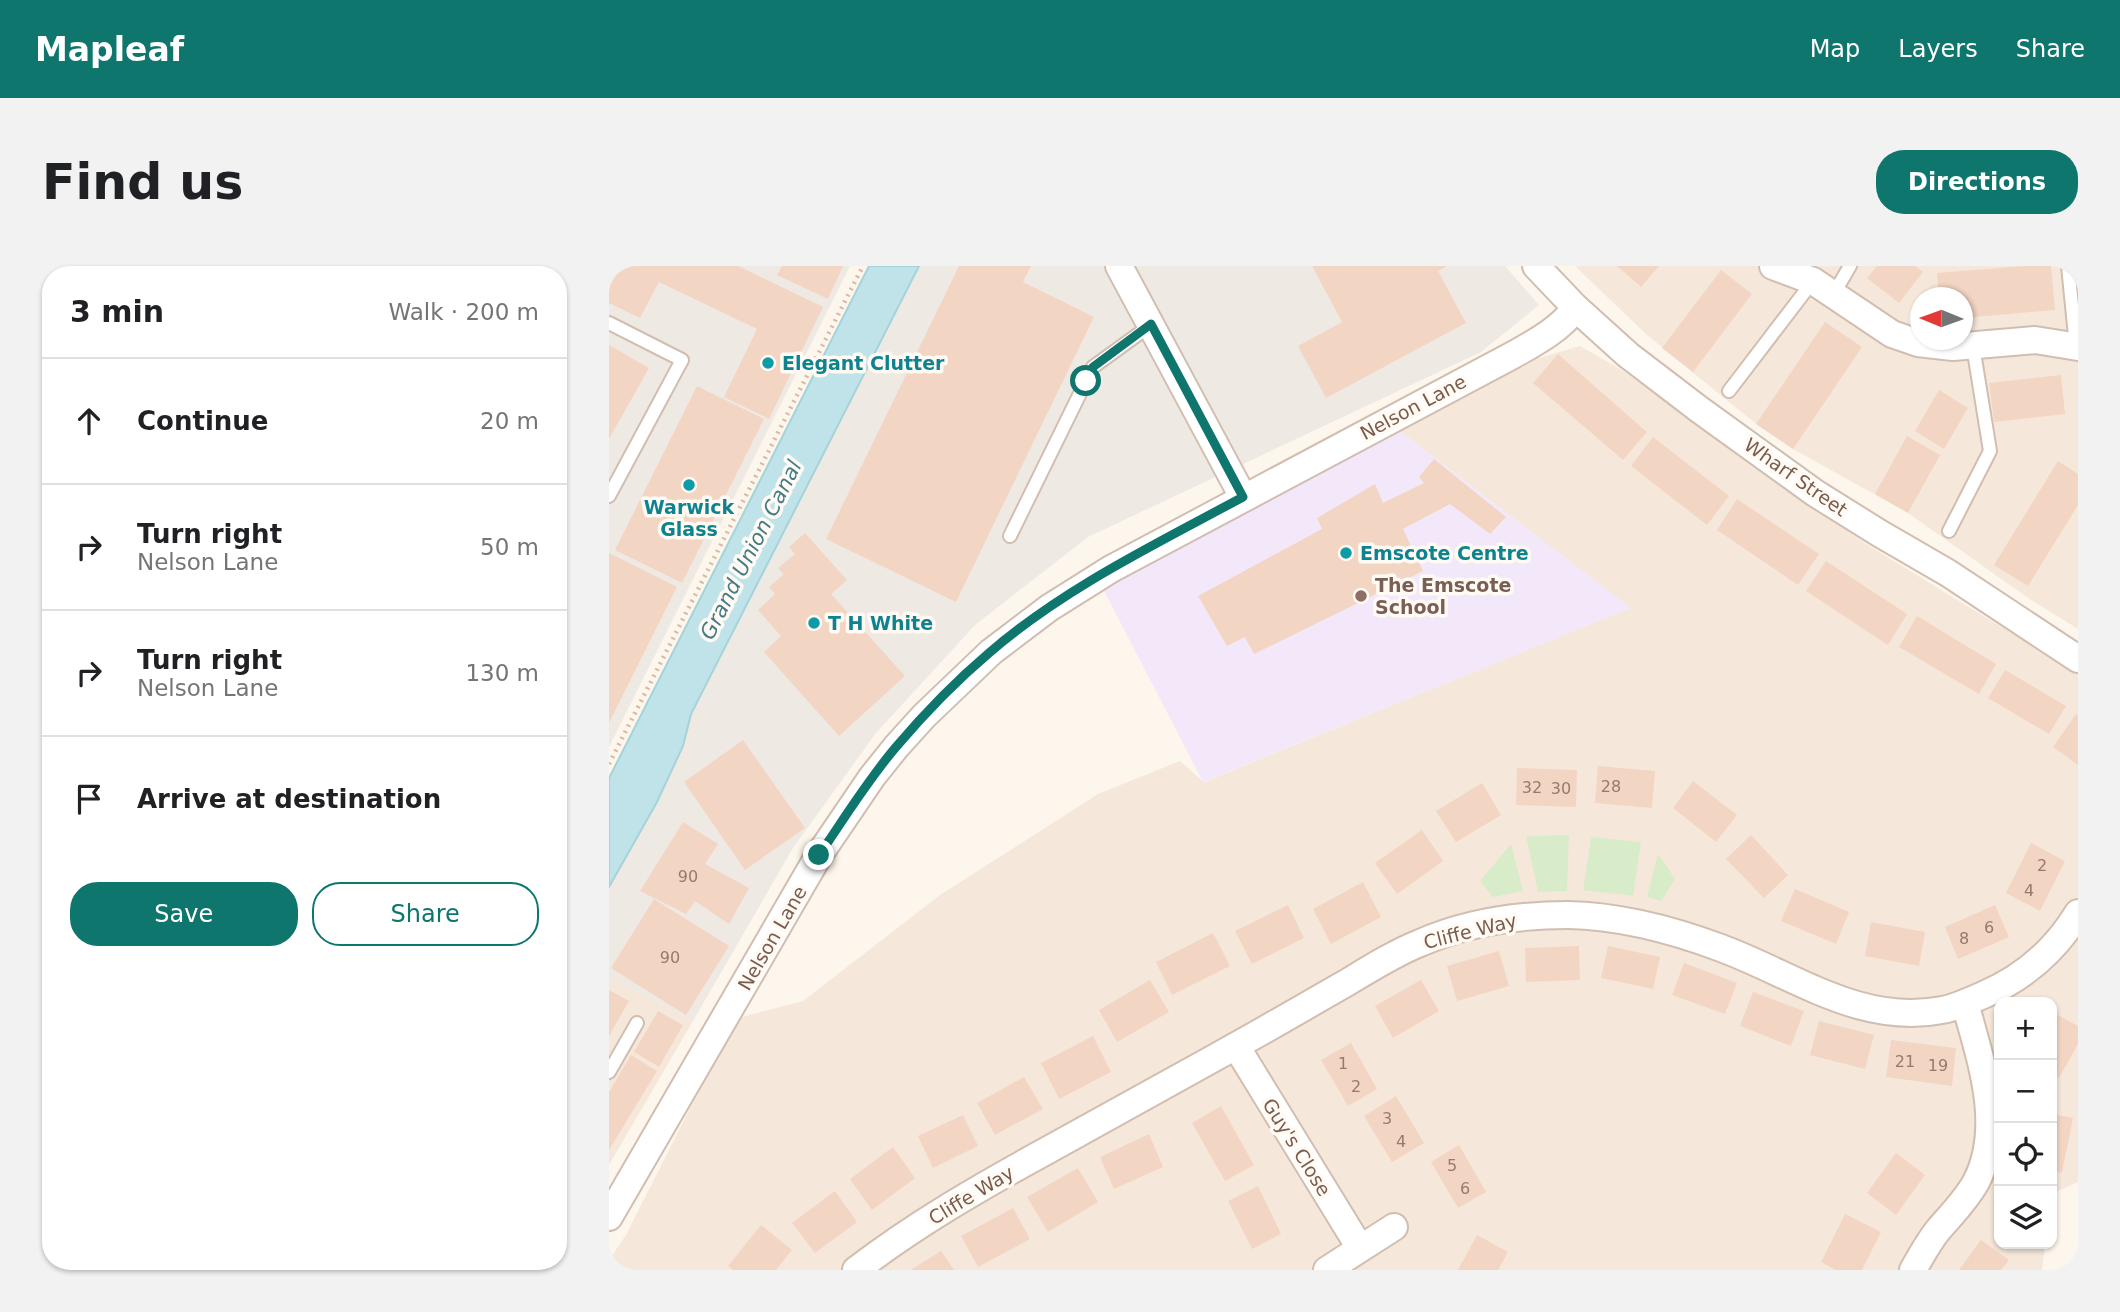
<!DOCTYPE html>
<html lang="en">
<head>
<meta charset="utf-8">
<style>
  body { margin:0; font-family:"DejaVu Sans",sans-serif; background:#f2f2f2; color:#202124 }
  .controls { position:absolute; right:21px; bottom:21px; display:grid; overflow:hidden; border-radius:14px; box-shadow:0 2px 5px #0004 }
  .controls button { width:63px; height:63px; display:grid; place-items:center; padding:0; border:0; border-bottom:2px solid #e0e0e0; background:#fff; color:#202124; font:35px sans-serif }
  .compass { position:absolute; left:1301px; top:21px; width:63px; height:63px; border-radius:50%; background:#fff; box-shadow:0 2px 5px #0004; rotate:271deg }
  .stop { position:absolute; width:21px; height:21px; margin:-16px; border:5px solid #0f766e; border-radius:50%; background:#fff }
  .stop.end { background:#0f766e; border-color:#fff; box-shadow:0 2px 7px #0008 }
  .list { margin:0; padding:0; list-style:none }
  h2 { display:flex; justify-content:space-between; align-items:center; height:91px; margin:0; padding:0 28px; font-size:30px }
  h2 small { font-size:23px; font-weight:400; color:#757577 }
  .list li { display:grid; grid-template-columns:46px 1fr auto; gap:21px; align-items:center; box-sizing:border-box; height:126px; padding:0 28px; border-top:2px solid #e0e0e0 }
  .list b { display:block; font-size:26px; white-space:nowrap }
  .list p { margin:0; font-size:23px; white-space:nowrap; color:#757577 }
  .list em { font-size:23px; font-style:normal; color:#757577 }
  .actions { display:flex; gap:14px; padding:21px 28px }
  .actions a { flex:1; padding:16px 0; border:2px solid #0f766e; border-radius:28px; text-align:center; font-size:24px; color:#0f766e }
  .actions .main { background:#0f766e; color:#fff }
  .icon { flex:none; width:38px; height:38px; fill:none; stroke:currentColor; stroke-width:2; stroke-linecap:round; stroke-linejoin:round }
  .map { position:relative; flex:none; width:1469px; height:1004px; overflow:hidden; border-radius:28px }
  header { display:flex; align-items:center; gap:42px; box-sizing:border-box; height:98px; padding:0 35px; background:#0f766e; color:#fff }
  header strong { font-size:33px }
  nav { display:flex; gap:38px; margin-inline-start:auto; font-size:24px }
  .intro { display:flex; align-items:center; justify-content:space-between; box-sizing:border-box; height:168px; padding:0 42px }
  h1 { margin:0; font-size:49px }
  .button { padding:18px 32px; border-radius:28px; background:#0f766e; color:#fff; font-size:24px; font-weight:700 }
  main { display:flex; gap:42px; padding:0 42px }
  aside { flex:1; background:#fff; border-radius:28px; box-shadow:0 2px 5px #0004 }
  .map>svg:first-child { display:block }
  .residential { fill:#f5e8da; fill-rule:evenodd }
  .industrial { fill:#efe9e4 }
  .education { fill:#f3e8fa }
  .green { fill:#d8ecc9 }
  .water { fill:#bfe3e8; stroke:#a5d3da; stroke-width:2 }
  .building { fill:#f3d5c3 }
  .lines { fill:none; stroke-linecap:round; stroke-linejoin:round }
  .lane-casing { stroke:#d1beb0; stroke-width:16 }
  .street-casing { stroke:#d1beb0; stroke-width:30 }
  .path { stroke:#d9b8a5; stroke-width:4.5; stroke-dasharray:2 5; stroke-linecap:butt }
  .lane { stroke:#fff; stroke-width:12 }
  .street { stroke:#fff; stroke-width:26 }
  .route { stroke:#0f766e; stroke-width:9 }
  .culture-dot { fill:#0f9aa8; stroke:#fffaf3; stroke-width:2.5 }
  .education-dot { fill:#8d6e63; stroke:#fffaf3; stroke-width:2.5 }
  .labels { text-anchor:middle; stroke-width:7; stroke-linejoin:round; paint-order:stroke }
  .number-label { font-size:16px; fill:#987a6a }
  .culture-label { font-size:19px; font-weight:bold; fill:#0d838f; stroke:#fffaf3; text-anchor:start }
  .street-label { font-size:19px; fill:#7a5c4d; stroke:#fffaf3 }
  .education-label { font-size:19px; font-weight:bold; fill:#785e54; stroke:#fffaf3; text-anchor:start }
  .water-label { font-size:21px; font-style:italic; fill:#437c86; stroke:#fffaf3 }
</style>
</head>
<body>
<header>
<strong>Mapleaf</strong>
<nav><a>Map</a><a>Layers</a><a>Share</a></nav>
</header>
<div class="intro"><h1>Find us</h1><a class="button">Directions</a></div>
<main>
<aside>
<h2>3 min<small>Walk · 200 m</small></h2>
<ul class="list">
<li><svg class="icon" aria-label="ahead" viewBox="0 0 24 24"><path d="M12 20V5M6 11l6-6 6 6"/></svg><div><b>Continue</b></div><em>20 m</em></li>
<li><svg class="icon" aria-label="right" viewBox="0 0 24 24"><path d="M7 20v-9h11M14 6l5 5-5 5"/></svg><div><b>Turn right</b><p>Nelson Lane</p></div><em>50 m</em></li>
<li><svg class="icon" aria-label="right" viewBox="0 0 24 24"><path d="M7 20v-9h11M14 6l5 5-5 5"/></svg><div><b>Turn right</b><p>Nelson Lane</p></div><em>130 m</em></li>
<li><svg class="icon" aria-label="arrive" viewBox="0 0 24 24"><path d="M6 21V4h12l-3 4 3 4H6"/></svg><div><b>Arrive at destination</b></div></li>
</ul>
<div class="actions"><a class="main">Save</a><a>Share</a></div>
</aside>
<div class="map">
<svg width="1469" height="1004" viewBox="0 0 1469 1004">
  <rect width="100%" height="100%" fill="#fdf6ec"/>
  <g class="residential">
    <path d="M966,0h503v363l-47,-29 -123,-87 -115,-64 -37,-25 -109,-89zM1311,32h42v42h-42z"/>
    <polygon points="971,80 1011,103 1257,278 1469,408 1469,916 1447,926 1443,946 1443,736 1390,736 1390,978 1436,978 1433,1004 0,1004 0,994 17,969 126,753 194,735 331,629 489,528 571,495 595,516 1021,342 897,251 786,161 902,100"/>
    <polygon points="0,710 84,755 0,899"/>
  </g>
  <g class="industrial">
    <polygon points="0,0 241,0 0,481"/>
    <polygon points="310,0 896,0 930,39 872,86 479,271 366,359 267,467 184,582 84,755 0,711 0,621 74,480 82,448"/>
  </g>
  <polygon class="education" points="786,161 1022,342 594,516 492,319"/>
  <g class="green">
    <polygon points="960,569 958,625 929,626 917,570"/>
    <polygon points="982,571 1032,576 1024,630 974,624"/>
    <polygon points="902,578 914,625 884,631 871,615"/>
    <polygon points="1049,588 1066,613 1052,635 1038,631"/>
  </g>
  <polygon class="water" points="260,0 310,0 82,448 74,480 48,536 0,621 0,512"/>
  <g class="building">
    <polygon points="0,0 129,0 214,41 160,153 115,131 148,63 50,16 31,52 0,37"/>
    <polygon points="173,0 234,0 219,33 168,9"/>
    <polygon points="350,0 422,0 414,16 485,51 347,336 217,273"/>
    <polygon points="703,0 838,0 829,5 857,57 717,132 689,80 733,56"/>
    <polygon points="1008,0 1050,0 1032,21"/>
    <polygon points="1268,0 1306,0 1314,6 1290,37 1258,12"/>
    <polygon points="1416,0 1442,0 1446,44 1354,52 1354,32 1330,32 1328,7"/>
    <polygon points="1112,4 1143,28 1084,106 1053,82"/>
    <polygon points="1216,56 1253,81 1184,183 1147,158"/>
    <polygon points="0,79 40,102 0,173"/>
    <polygon points="949,88 1038,166 1014,194 924,117"/>
    <polygon points="1452,109 1456,148 1385,156 1380,117"/>
    <polygon points="88,120 155,153 73,317 6,284"/>
    <polygon points="1330,124 1359,142 1335,183 1306,165"/>
    <polygon points="1298,170 1331,189 1299,247 1266,228"/>
    <polygon points="1044,171 1120,230 1098,259 1022,200"/>
    <polygon points="825,193 897,251 881,268 841,238 794,263 814,305 645,388 636,371 618,380 589,330 713,263 708,252 766,218 774,237 815,217 810,211"/>
    <polygon points="1449,195 1469,208 1469,239 1419,320 1385,299"/>
    <polygon points="1128,233 1210,288 1189,319 1108,264"/>
    <polygon points="196,267 238,314 222,328 296,410 230,470 155,386 172,370 149,344 166,328 160,321 175,308 169,302 186,288 180,281"/>
    <polygon points="0,287 68,321 0,457"/>
    <polygon points="1217,295 1298,348 1279,379 1197,325"/>
    <polygon points="1308,350 1387,398 1370,428 1290,381"/>
    <polygon points="1396,404 1457,440 1440,468 1379,432"/>
    <polygon points="1467,448 1469,450 1469,499 1444,481"/>
    <polygon points="134,474 196,562 136,604 75,516"/>
    <polygon points="989,500 1046,505 1043,542 986,537"/>
    <polygon points="908,502 968,504 967,541 907,539"/>
    <polygon points="1084,515 1128,549 1107,576 1064,542"/>
    <polygon points="873,517 892,549 847,576 827,545"/>
    <polygon points="74,556 109,578 96,598 140,622 120,658 86,635 77,648 31,625"/>
    <polygon points="813,564 834,595 788,628 766,597"/>
    <polygon points="1142,569 1179,609 1155,632 1117,593"/>
    <polygon points="1422,577 1456,595 1431,645 1397,627"/>
    <polygon points="754,616 772,651 722,678 704,643"/>
    <polygon points="1186,623 1240,646 1227,678 1172,655"/>
    <polygon points="45,633 120,680 77,749 2,702"/>
    <polygon points="679,639 695,672 643,698 626,665"/>
    <polygon points="1386,639 1400,671 1349,693 1336,661"/>
    <polygon points="1262,656 1316,666 1310,700 1256,690"/>
    <polygon points="604,667 621,700 563,729 547,696"/>
    <polygon points="970,680 971,714 917,716 916,682"/>
    <polygon points="999,680 1051,691 1044,723 992,712"/>
    <polygon points="890,685 900,720 848,735 838,700"/>
    <polygon points="1075,697 1128,717 1116,748 1063,729"/>
    <polygon points="541,714 560,746 508,776 490,744"/>
    <polygon points="812,714 830,745 784,772 766,740"/>
    <polygon points="0,724 20,735 0,770"/>
    <polygon points="1144,726 1195,745 1182,780 1131,760"/>
    <polygon points="49,745 74,759 50,801 25,786"/>
    <polygon points="1443,746 1469,760 1469,778 1450,812 1443,809"/>
    <polygon points="1210,755 1265,769 1256,803 1201,789"/>
    <polygon points="484,770 502,806 450,833 432,797"/>
    <polygon points="1282,774 1347,782 1343,820 1277,811"/>
    <polygon points="742,777 768,823 739,840 712,794"/>
    <polygon points="22,789 48,805 0,884 0,826"/>
    <polygon points="415,811 434,843 386,869 368,837"/>
    <polygon points="787,830 815,877 783,896 755,850"/>
    <polygon points="612,840 645,899 616,915 583,857"/>
    <polygon points="1443,848 1464,852 1453,907 1443,904"/>
    <polygon points="354,849 369,880 324,902 309,870"/>
    <polygon points="540,868 554,901 505,923 491,891"/>
    <polygon points="850,879 877,926 849,942 822,896"/>
    <polygon points="284,881 306,912 263,944 241,913"/>
    <polygon points="1287,887 1316,909 1287,949 1258,927"/>
    <polygon points="469,902 489,936 439,966 418,931"/>
    <polygon points="649,920 672,968 643,983 619,935"/>
    <polygon points="226,925 248,956 206,987 183,957"/>
    <polygon points="404,942 421,973 369,1001 352,970"/>
    <polygon points="1236,948 1272,966 1253,1004 1227,1004 1212,996"/>
    <polygon points="152,959 183,984 167,1004 124,1004 119,1000"/>
    <polygon points="868,969 899,986 889,1004 849,1004"/>
    <polygon points="1372,974 1400,994 1392,1004 1350,1004"/>
    <polygon points="332,985 345,1004 302,1004 308,1000"/>
  </g>
  <g class="lines">
    <defs>
      <g id="lane">
        <polyline points="1459,0 1467,80"/>
        <polyline points="1224,29 1241,0"/>
        <polyline points="0,57 73,94 0,230"/>
        <polyline points="1120,125 1204,15"/>
        <polyline points="1340,265 1381,185 1364,80"/>
        <polyline points="401,270 484,101 542,59"/>
        <polyline points="0,806 28,757"/>
      </g>
      <g id="street">
        <polyline points="510,0 634,231"/>
        <polyline points="927,0 967,42 1019,89 1091,144 1206,227 1270,267 1339,307 1469,393"/>
        <polyline points="1164,0 1204,15 1283,68 1309,77 1344,81 1426,74 1469,81"/>
        <polyline points="627,780 751,982"/>
        <path d="M0,951l210,-362 53,-78 24,-30 28,-31 67,-64 58,-44 62,-39 402,-214c23,-13 46,-25 63,-47"/>
        <path d="M247,1004c60,-46 126,-84 192,-120 56,-31 112,-62 168,-93 44,-24 88,-50 132,-75 23,-14 47,-29 72,-39 45,-20 99,-28 148,-28 52,1 105,15 153,33 73,27 140,78 221,62 13,-2 27,-9 39,-14 41,-17 74,-45 97,-83"/>
        <polyline points="718,1004 785,961"/>
        <path d="M1304,1004c8,-14 16,-29 26,-41 13,-15 27,-29 37,-47 29,-56 4,-123 -11,-179"/>
      </g>
    </defs>
    <use href="#lane" class="lane-casing"/>
    <use href="#street" class="street-casing"/>
    <polyline class="path" points="0,498 254,0"/>
    <use href="#lane" class="lane"/>
    <use href="#street" class="street"/>
  </g>
  <g class="lines">
    <path class="route" d="M210,589c25,-36 48,-74 77,-108 28,-33 60,-66 93,-94 75,-65 167,-109 254,-156l-92,-173 -58,43 -7,14"/>
  </g>
  <g class="culture-dot">
    <circle cx="159" cy="97" r="7"/>
    <circle cx="80" cy="219" r="7"/>
    <circle cx="737" cy="287" r="7"/>
    <circle cx="205" cy="357" r="7"/>
  </g>
  <circle class="education-dot" cx="752" cy="330" r="7"/>
  <g class="labels">
    <g class="number-label">
      <text x="1002" y="526">28</text>
      <text x="923" y="527">32</text>
      <text x="952" y="528">30</text>
      <text x="1433" y="605">2</text>
      <text x="79" y="616">90</text>
      <text x="1420" y="630">4</text>
      <text x="1380" y="667">6</text>
      <text x="1355" y="678">8</text>
      <text x="61" y="697">90</text>
      <text x="1296" y="801">21</text>
      <text x="734" y="803">1</text>
      <text x="1329" y="805">19</text>
      <text x="747" y="826">2</text>
      <text x="778" y="858">3</text>
      <text x="792" y="881">4</text>
      <text x="843" y="905">5</text>
      <text x="856" y="928">6</text>
    </g>
    <g class="culture-label">
      <text x="173" y="104">Elegant Clutter</text>
      <text x="80" y="248" text-anchor="middle">Warwick<tspan x="80" dy="22">Glass</tspan></text>
      <text x="751" y="294">Emscote Centre</text>
      <text x="219" y="364">T H White</text>
    </g>
    <g class="street-label">
      <text transform="translate(804 141) rotate(-28)" y="7">Nelson Lane</text>
      <text transform="translate(1187 211) rotate(35)" y="7">Wharf Street</text>
      <text transform="translate(861 665) rotate(-14)" y="7">Cliffe Way</text>
      <text transform="translate(163 672) rotate(-60)" y="7">Nelson Lane</text>
      <text transform="translate(688 881) rotate(58)" y="7">Guy's Close</text>
      <text transform="translate(362 929) rotate(-31)" y="7">Cliffe Way</text>
    </g>
    <g class="education-label">
      <text x="766" y="326">The Emscote<tspan x="766" dy="22">School</tspan></text>
    </g>
    <g class="water-label">
      <text transform="translate(142 284) rotate(-63)" y="7">Grand Union Canal</text>
    </g>
  </g>
</svg>
<div class="controls">
<button>+</button>
<button>−</button>
<button><svg class="icon" aria-label="locate" viewBox="0 0 24 24"><circle cx="12" cy="12" r="6"/><path d="M12 2v4M12 18v4M2 12h4M18 12h4"/></svg></button>
<button><svg class="icon" aria-label="layers" viewBox="0 0 24 24"><path d="M12 4l9 5-9 5-9-5zM3 14l9 5 9-5"/></svg></button>
</div>
<svg class="compass" viewBox="-18 -18 36 36"><path d="M0-13l5 13h-10z" fill="#e53935"/><path d="M0 13l5-13h-10z" fill="#757577"/></svg>
<div class="stop" style="left:477px;top:115px"></div>
<div class="stop end" style="left:210px;top:589px"></div>
</div>
</main>
</body>
</html>
